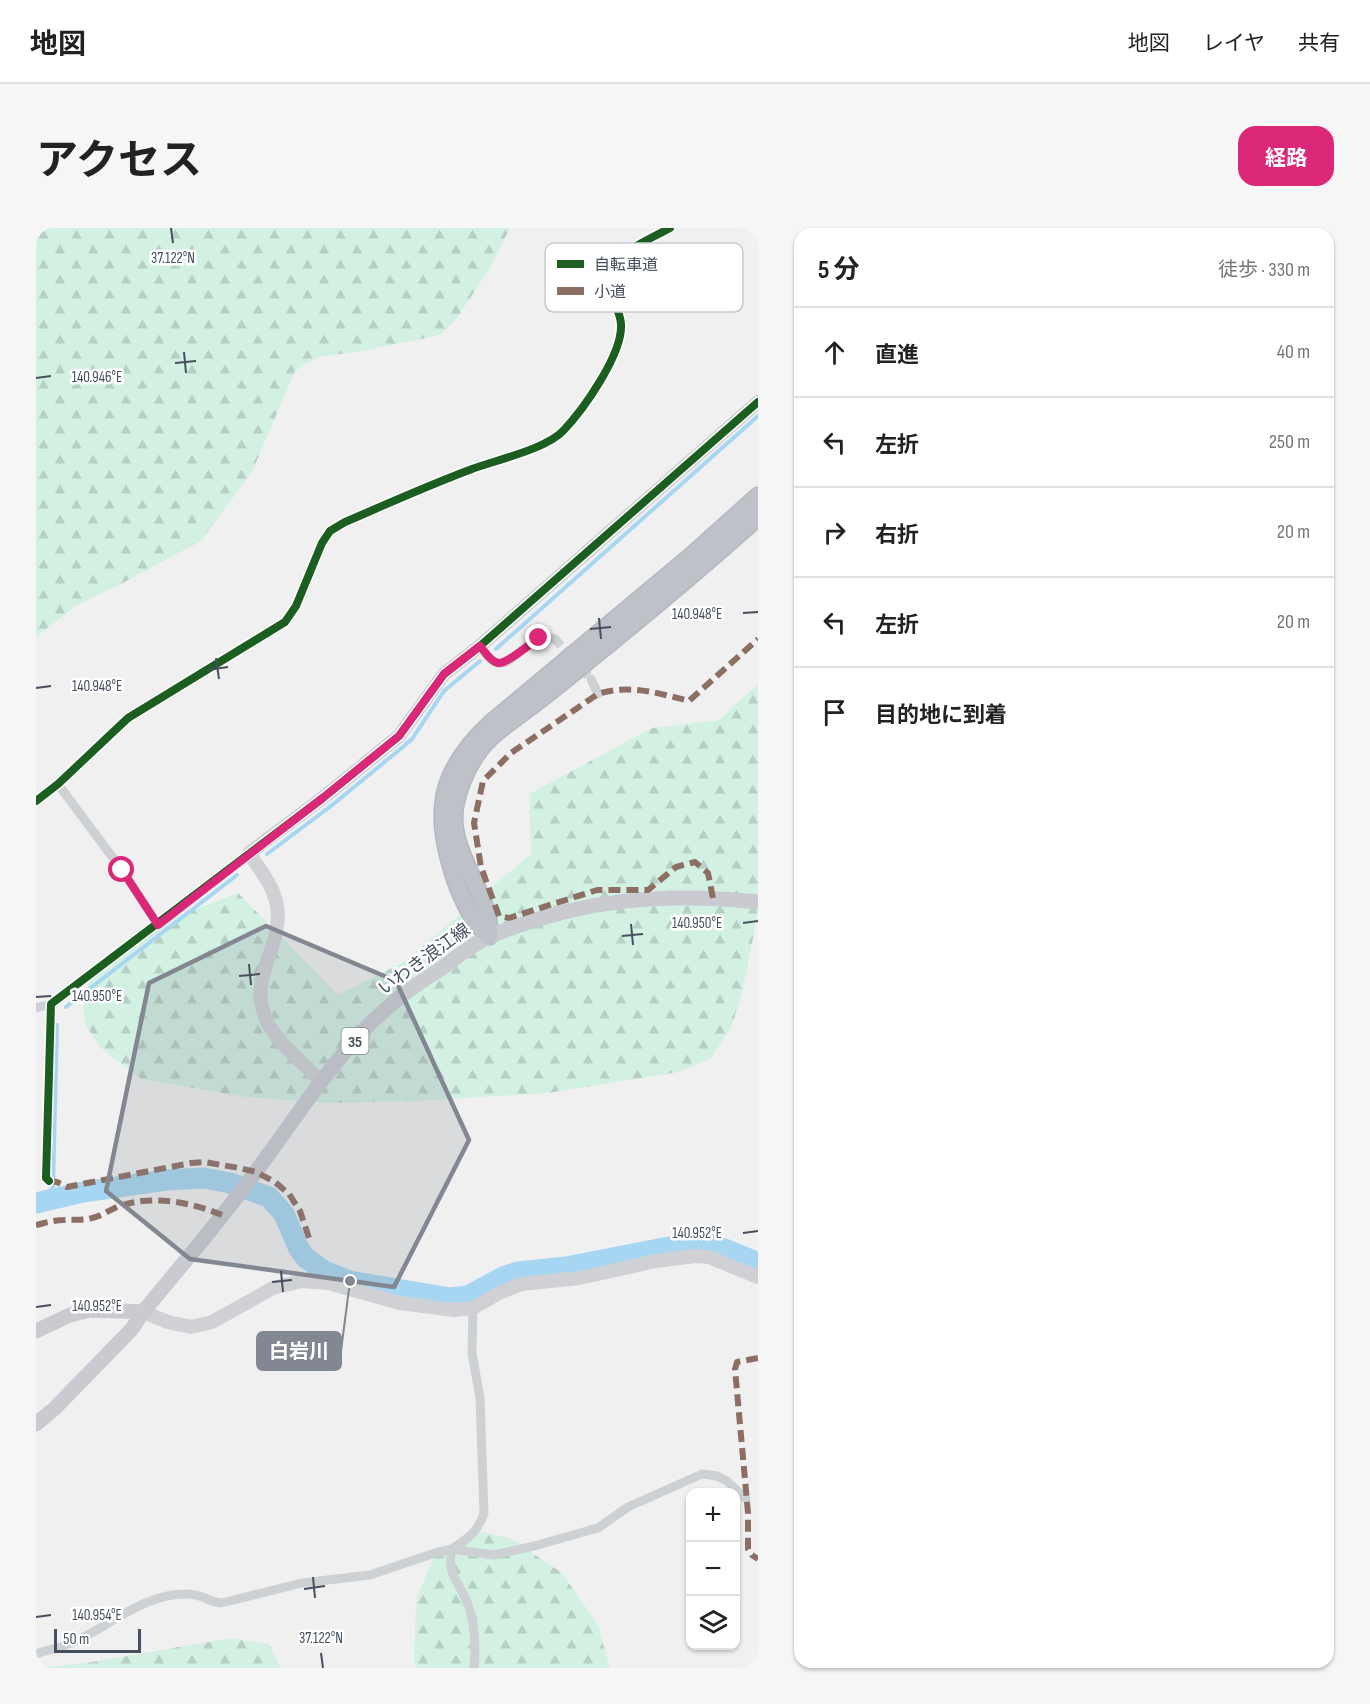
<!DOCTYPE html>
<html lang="ja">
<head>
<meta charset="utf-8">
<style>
  body { margin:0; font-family:"Sofia Sans Condensed","Noto Sans JP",sans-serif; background:#f6f6f6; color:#222 }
  .controls { position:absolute; right:18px; bottom:18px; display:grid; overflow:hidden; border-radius:12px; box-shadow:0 2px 4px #0004 }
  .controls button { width:54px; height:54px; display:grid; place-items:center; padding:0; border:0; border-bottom:2px solid #e0e0e0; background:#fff; color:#222; font:30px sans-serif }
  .scale { position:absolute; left:18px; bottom:15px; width:87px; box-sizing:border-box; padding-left:6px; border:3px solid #464f5e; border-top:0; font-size:16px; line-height:21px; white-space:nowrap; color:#464f5e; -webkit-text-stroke:4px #fff; paint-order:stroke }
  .stop { position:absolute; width:18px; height:18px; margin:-14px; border:4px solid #db2777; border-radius:50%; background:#fff }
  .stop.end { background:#db2777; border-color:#fff; box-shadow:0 2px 6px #0008 }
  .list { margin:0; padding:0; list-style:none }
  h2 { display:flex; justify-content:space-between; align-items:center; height:78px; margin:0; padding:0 24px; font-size:26px }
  h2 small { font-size:20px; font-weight:400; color:#767676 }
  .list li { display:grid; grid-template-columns:39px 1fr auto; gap:18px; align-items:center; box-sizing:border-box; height:90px; padding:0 24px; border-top:2px solid #e0e0e0 }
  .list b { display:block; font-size:22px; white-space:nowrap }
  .list em { font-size:20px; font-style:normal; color:#767676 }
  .icon { flex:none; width:33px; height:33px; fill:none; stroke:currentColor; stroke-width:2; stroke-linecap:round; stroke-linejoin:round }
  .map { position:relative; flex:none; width:722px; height:1440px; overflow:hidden; border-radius:18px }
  header { display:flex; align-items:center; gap:36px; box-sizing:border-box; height:84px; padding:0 30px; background:#fff; border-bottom:2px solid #e0e0e0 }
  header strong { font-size:28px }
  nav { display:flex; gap:33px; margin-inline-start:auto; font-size:21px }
  .intro { display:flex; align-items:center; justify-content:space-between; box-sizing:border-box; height:144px; padding:0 36px }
  h1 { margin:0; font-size:42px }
  .button { padding:15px 27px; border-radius:18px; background:#db2777; color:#fff; font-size:21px; font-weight:700 }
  main { display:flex; gap:36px; padding:0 36px }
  aside { flex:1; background:#fff; border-radius:18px; box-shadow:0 2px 4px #0004 }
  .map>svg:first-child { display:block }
  .forest { fill:url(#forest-firs) }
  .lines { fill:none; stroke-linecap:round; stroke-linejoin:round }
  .stream { stroke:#a6d6f1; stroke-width:4 }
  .river { stroke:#a6d6f1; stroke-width:21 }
  .street-tunnel { stroke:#cfd0d3; stroke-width:9; stroke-dasharray:9 4.5; stroke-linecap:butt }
  .highway-casing { stroke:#b4b8c0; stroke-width:19 }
  .street { stroke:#ced1d4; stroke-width:9 }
  .secondary { stroke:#cfd1d5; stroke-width:14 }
  .primary { stroke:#c9cbd1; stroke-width:15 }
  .highway { stroke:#bec1c8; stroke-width:16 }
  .quiet { stroke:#8d6e63; stroke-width:6; stroke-dasharray:12 6; stroke-linecap:butt }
  .cycleway-casing { stroke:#fff; stroke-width:11 }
  .cycleway { stroke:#1b5e20; stroke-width:8 }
  .route { stroke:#db2777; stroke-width:8 }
  .marked { fill:#828791; fill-opacity:0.2; stroke:#828791; stroke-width:4.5; stroke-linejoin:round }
  .ticks { fill:none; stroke:#464f5e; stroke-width:2 }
  .labels { text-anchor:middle; stroke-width:5; stroke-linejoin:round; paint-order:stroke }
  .shield { fill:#fff; stroke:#7e848e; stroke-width:1.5 }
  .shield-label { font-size:16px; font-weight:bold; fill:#464f5e }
  .street-label { font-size:18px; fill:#464f5e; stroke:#fff }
  .key { fill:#fff; stroke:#c8cacf; stroke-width:1.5 }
  .key-label { font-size:16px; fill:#464f5e }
  .ticks-label { font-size:15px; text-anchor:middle; fill:#464f5e; stroke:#fff; stroke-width:5; stroke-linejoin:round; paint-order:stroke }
  .leader { fill:none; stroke:#828791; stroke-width:2 }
  .callout-dot { fill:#828791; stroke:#fff; stroke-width:2 }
  .callout { fill:#828791; stroke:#828791; stroke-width:2 }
  .callout-label { font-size:20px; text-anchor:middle; font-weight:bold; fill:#fff }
</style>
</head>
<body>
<header>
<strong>地図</strong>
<nav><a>地図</a><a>レイヤ</a><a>共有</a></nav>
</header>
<div class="intro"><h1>アクセス</h1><a class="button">経路</a></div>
<main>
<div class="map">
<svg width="722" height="1440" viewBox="0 0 722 1440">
  <defs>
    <pattern id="forest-firs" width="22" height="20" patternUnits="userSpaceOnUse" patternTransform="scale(1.5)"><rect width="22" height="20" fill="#d3f1e3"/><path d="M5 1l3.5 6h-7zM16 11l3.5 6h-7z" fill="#b6d0c5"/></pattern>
  </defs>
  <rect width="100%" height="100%" fill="#f1f0f0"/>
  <g class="forest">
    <polygon points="0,0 474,0 454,40 421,90 404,107 322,124 287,128 272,134 259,143 216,244 165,313 81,358 41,377 0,409"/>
    <polygon points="722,456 722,682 716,715 706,765 695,800 675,830 643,844 512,865 382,873 293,875 210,869 105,851 65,820 50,798 46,767 66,735 137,690 202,665 302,767 368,734 495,626 493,566 616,500 683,492"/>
    <polygon points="446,1304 474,1310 526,1345 562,1397 574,1440 380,1440 378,1432 380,1372 397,1331"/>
    <polygon points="195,1410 233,1416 245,1440 0,1440 50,1435"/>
  </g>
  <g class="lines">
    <g class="stream">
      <polyline points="460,421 722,188"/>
      <polyline points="231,626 295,578 368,518 376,511 408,463 444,433"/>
      <polyline points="30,779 201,647"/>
      <polyline points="3,974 17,959 21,797"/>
    </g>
    <path class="river" d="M0,975l47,-11 83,-12 38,-2 26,5 39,14 15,17 15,35 7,9 18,13 26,10 100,17 18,-2 35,-19 15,-5 48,-5 123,-24c26,-1 45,10 69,20"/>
    <polyline class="street-tunnel" points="519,411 555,451"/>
    <defs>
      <g id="highway">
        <path d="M453,708c-16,-12 -26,-35 -33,-54 -23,-68 -19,-109 35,-159l200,-167 67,-60"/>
        <path d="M453,708c3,-43 -42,-82 -34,-130 4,-21 13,-41 26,-58 13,-17 33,-28 49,-41 11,-8 22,-17 32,-25 67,-54 133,-108 196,-165"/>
      </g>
    </defs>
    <use href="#highway" class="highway-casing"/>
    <g class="street">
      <path d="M444,418c4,6 10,15 17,17 18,4 32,-33 58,-24"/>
      <polyline points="555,451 562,466"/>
      <polyline points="22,556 86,642 122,697"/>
      <path d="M0,573l22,-17 70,-66 157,-96 11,-16 26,-63 8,-12 15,-9c42,-18 84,-37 127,-53 24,-9 74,-20 91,-38 20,-21 60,-77 58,-107 -1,-20 -21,-35 -11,-55 8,-17 44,-32 60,-41"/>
      <polyline points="0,780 15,776"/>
      <polyline points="13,953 10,950 15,776 122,697 213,625"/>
      <path d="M437,1080l-1,45 8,45 4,115c-5,18 -17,26 -32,36 -6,25 7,32 15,53 8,20 9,45 7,66"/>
      <path d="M0,1426c11,-4 24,-6 35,-11 38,-16 71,-49 115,-49 17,0 20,7 35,9l81,-20 68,-8 65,-22 17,-4 42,6 40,-9 64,-18 30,-21 74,-33 15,2 10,5 19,18"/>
    </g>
    <g class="secondary">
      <path d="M285,853c-17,-17 -46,-40 -55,-62 -19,-42 18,-73 11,-113 -3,-20 -17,-36 -28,-53l75,-56 75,-61 45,-62 36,-28 278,-244"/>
      <polyline points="107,1084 132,1094 155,1099 176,1094 237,1060 265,1053 292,1055 364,1075 418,1082 437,1080 463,1065 485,1056 544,1050 620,1033 659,1028 673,1029 722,1049"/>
    </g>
    <g class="primary">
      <polyline points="0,1103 34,1087 54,1082 107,1084"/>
      <path d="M0,1196l18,-15 78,-80 11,-17c37,-45 76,-90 111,-138 37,-49 70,-102 113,-147 22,-23 48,-42 75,-59 15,-11 32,-25 49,-32 89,-37 172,-44 267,-34"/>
    </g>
    <use href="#highway" class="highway"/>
    <g class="quiet">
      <path d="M677,670l-5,-25 -13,-11 -19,5 -28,23h-51l-88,28 -10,-2 -18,-49 -7,-44 9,-42 28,-28 87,-59c30,-10 61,-1 91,7l69,-62"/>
      <polyline points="13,953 21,954 31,959 155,935 168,934 203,940 220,944 239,954 253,966 264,983 273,1010"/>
      <path d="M0,997c9,-2 18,-5 28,-5 9,-1 18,1 28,-2 9,-2 16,-7 25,-11 34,-13 73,-5 105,8"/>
      <polyline points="722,1130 701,1134 699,1141 712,1285 712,1321 716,1327 722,1331"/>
    </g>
    <defs>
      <g id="cycleway">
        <path d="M0,573l22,-17 70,-66 157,-96 11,-16 26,-63 8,-12 15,-9c42,-18 84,-37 127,-53 24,-9 74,-20 91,-38 20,-21 60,-77 58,-107 -1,-20 -21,-35 -11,-55 8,-17 44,-32 60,-41"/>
        <polyline points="13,953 10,950 15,776 288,569 363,508 408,446 444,418 722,174"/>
      </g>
    </defs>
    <use href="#cycleway" class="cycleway-casing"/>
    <use href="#cycleway" class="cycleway"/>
  </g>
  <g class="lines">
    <path class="route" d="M86,642l36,55 166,-128 75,-61 45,-62 36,-28c5,6 10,15 18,17 9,1 33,-20 41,-25"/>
  </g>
  <path class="marked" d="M230,698l130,55 73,159 -75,147 -204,-28 -84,-68 43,-208z"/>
  <path class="ticks" d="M135,0l2,15M148,124l2,21M139,135l21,-2M0,150l15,-2M707,385l15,-1M563,390l2,21M554,401l21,-2M180,430l3,21M171,442l21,-3M0,460l15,-2M707,695l15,-2M595,696l2,21M586,708l21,-2M213,736l2,21M203,748l21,-2M0,769l15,-1M707,1005l15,-2M245,1043l2,21M236,1054l20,-2M0,1079l15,-2M277,1349l2,21M268,1361l21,-3M0,1389l15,-2M285,1425l2,15"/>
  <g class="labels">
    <rect class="shield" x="305.5" y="800" width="27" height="26" rx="4.5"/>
    <g class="shield-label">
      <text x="319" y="819">35</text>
    </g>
    <g class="street-label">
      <text transform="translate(388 731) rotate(-36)" y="6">いわき浪江線</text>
    </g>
  </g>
  <rect x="509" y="15" width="198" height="69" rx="9" class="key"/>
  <rect x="521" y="32" width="27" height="8" fill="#1b5e20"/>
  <rect x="521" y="59" width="27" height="8" fill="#8d6e63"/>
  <g class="key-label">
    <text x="558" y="42">自転車道</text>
    <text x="558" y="69">小道</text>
  </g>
  <g class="ticks-label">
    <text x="137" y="35">37.122°N</text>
    <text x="61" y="154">140.946°E</text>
    <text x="661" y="391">140.948°E</text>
    <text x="61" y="463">140.948°E</text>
    <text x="661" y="700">140.950°E</text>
    <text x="61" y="773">140.950°E</text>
    <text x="661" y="1010">140.952°E</text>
    <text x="61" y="1083">140.952°E</text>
    <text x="61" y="1392">140.954°E</text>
    <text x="285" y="1415">37.122°N</text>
  </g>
  <path class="leader" d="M314 1053L305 1123"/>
  <circle class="callout-dot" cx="314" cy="1053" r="6"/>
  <rect class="callout" x="221" y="1104" width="84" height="38" rx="6"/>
  <g class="callout-label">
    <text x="263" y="1130">白岩川</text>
  </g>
</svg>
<div class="controls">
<button>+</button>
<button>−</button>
<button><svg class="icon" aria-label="layers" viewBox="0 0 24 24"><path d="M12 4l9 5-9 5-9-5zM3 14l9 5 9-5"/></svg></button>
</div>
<div class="scale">50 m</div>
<div class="stop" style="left:86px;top:642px"></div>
<div class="stop end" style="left:503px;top:410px"></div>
</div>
<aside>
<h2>5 分<small>徒歩 · 330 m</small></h2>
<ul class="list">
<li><svg class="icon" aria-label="ahead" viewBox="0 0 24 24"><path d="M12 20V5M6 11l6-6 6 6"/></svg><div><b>直進</b></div><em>40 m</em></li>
<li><svg class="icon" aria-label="left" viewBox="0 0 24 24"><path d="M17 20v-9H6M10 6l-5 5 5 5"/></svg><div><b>左折</b></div><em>250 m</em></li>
<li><svg class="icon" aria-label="right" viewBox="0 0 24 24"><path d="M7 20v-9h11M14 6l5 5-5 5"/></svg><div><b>右折</b></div><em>20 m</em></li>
<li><svg class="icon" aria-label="left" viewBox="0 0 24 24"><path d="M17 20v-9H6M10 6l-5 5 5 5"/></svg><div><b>左折</b></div><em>20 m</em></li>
<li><svg class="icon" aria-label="arrive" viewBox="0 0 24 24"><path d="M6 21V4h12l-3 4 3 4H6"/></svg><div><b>目的地に到着</b></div></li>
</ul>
</aside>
</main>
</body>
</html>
